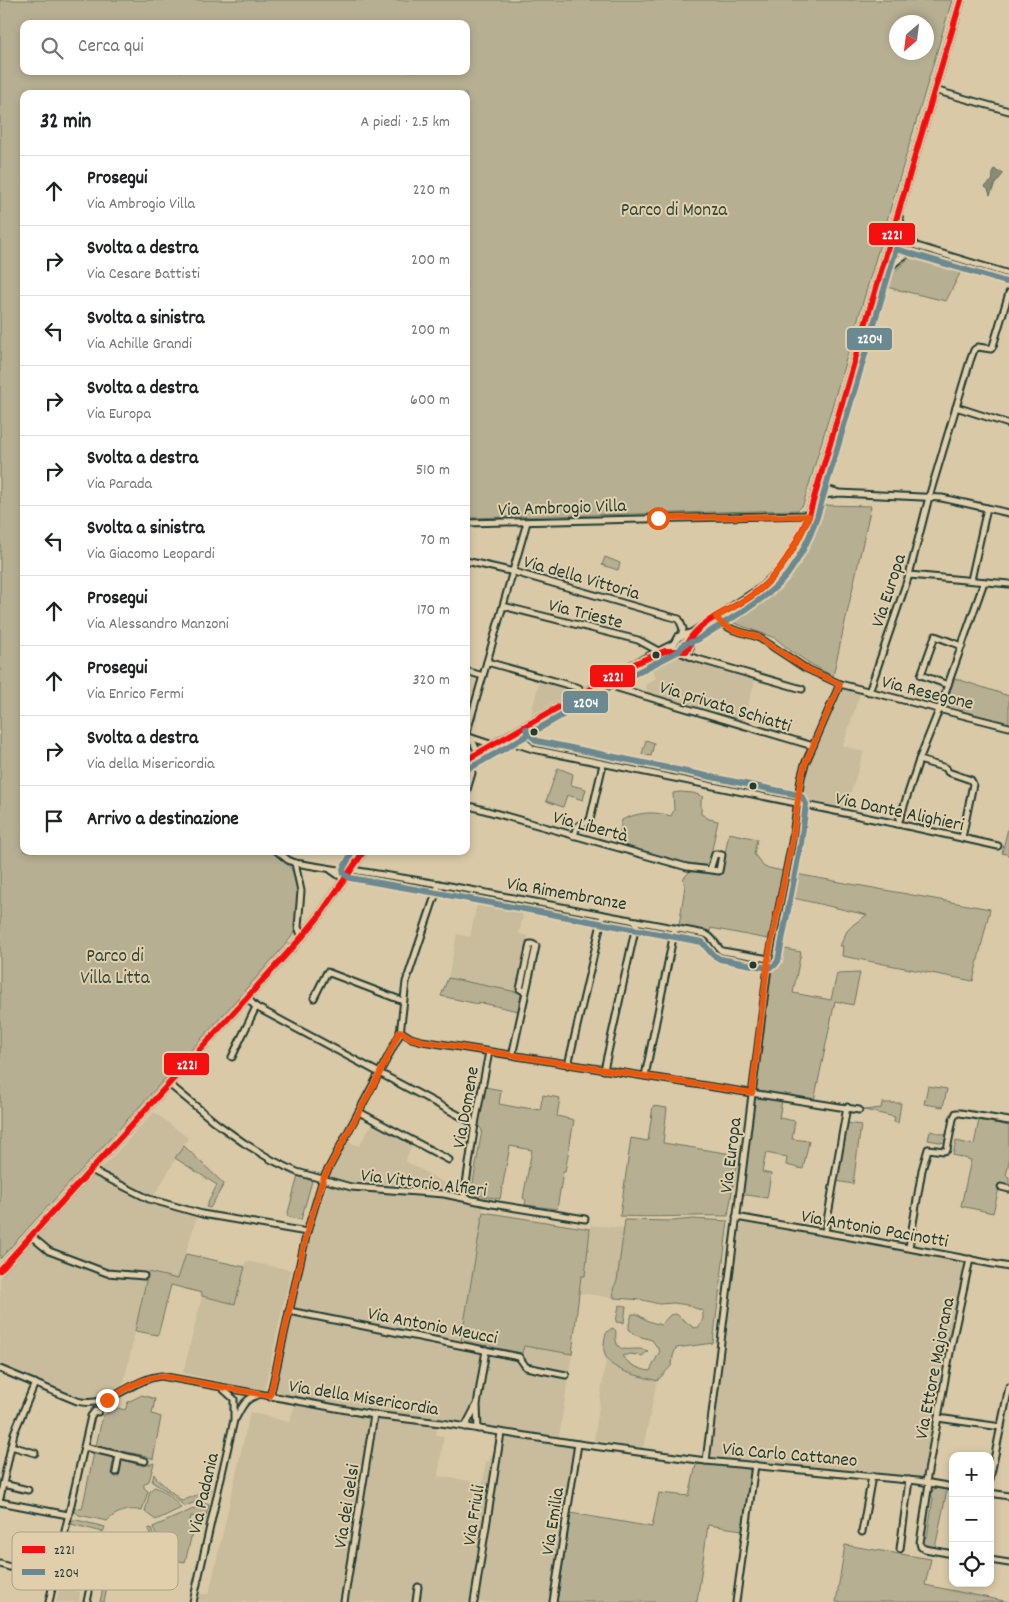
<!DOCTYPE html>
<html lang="it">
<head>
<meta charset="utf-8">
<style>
  body { margin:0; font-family:Dekko,sans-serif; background:#f6f6f6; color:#202124 }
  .controls { position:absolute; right:15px; bottom:15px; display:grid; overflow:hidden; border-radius:10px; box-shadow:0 2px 8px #0003 }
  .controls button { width:45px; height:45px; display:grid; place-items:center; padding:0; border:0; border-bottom:1px solid #e0e0e0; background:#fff; color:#202124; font:25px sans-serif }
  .compass { position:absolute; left:889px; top:15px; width:45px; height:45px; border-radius:50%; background:#fff; box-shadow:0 2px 8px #0003; rotate:208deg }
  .stop { position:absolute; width:15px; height:15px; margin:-11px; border:4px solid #ea580c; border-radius:50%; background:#fff }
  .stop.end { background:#ea580c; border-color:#fff; box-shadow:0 1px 5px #0008 }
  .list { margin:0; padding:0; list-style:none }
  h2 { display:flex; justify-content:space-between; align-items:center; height:65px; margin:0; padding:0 20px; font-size:21px }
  h2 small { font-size:16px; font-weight:400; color:#757577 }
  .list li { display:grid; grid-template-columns:32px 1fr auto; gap:15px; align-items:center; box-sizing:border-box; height:70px; padding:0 20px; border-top:1px solid #e0e0e0 }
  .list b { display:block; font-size:19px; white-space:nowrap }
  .list p { margin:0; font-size:16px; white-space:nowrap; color:#757577 }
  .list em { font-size:16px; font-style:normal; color:#757577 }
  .icon { flex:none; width:28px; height:28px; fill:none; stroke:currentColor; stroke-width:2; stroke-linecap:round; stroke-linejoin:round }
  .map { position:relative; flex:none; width:1009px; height:1602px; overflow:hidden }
  .search { position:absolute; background:#fff; box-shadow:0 2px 8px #0003; left:20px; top:20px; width:450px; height:55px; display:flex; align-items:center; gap:12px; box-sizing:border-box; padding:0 18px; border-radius:10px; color:#757577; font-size:19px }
  .panel { position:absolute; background:#fff; box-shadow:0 2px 8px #0003; left:20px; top:90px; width:450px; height:765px; border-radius:10px }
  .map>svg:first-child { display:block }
  .built { fill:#c8bc9c }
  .green { fill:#b7af92; stroke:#6b7663; fill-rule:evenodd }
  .water { fill:#888c75; stroke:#5e6c5b }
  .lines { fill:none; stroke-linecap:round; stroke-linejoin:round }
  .minor-casing { stroke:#1f3d34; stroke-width:9 }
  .major-casing { stroke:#1f3d34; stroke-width:10 }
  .minor { stroke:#e1cfac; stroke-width:5 }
  .major { stroke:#e1cfac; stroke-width:6 }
  .bus-1-casing { stroke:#e1cfac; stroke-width:10 }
  .bus-2-casing { stroke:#e1cfac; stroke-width:10 }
  .bus-1 { stroke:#f50f0f; stroke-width:6 }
  .bus-2 { stroke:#6b8990; stroke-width:6 }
  .route { stroke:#ea580c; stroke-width:6 }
  .bus-dot { fill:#1f3d34; stroke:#e1cfac; stroke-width:2 }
  .labels { text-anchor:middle; stroke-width:4; stroke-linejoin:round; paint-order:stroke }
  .park-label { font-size:19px; fill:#2e483d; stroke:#e1cfac }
  .street-label { font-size:19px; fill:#1f3d34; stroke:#e1cfac }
  .key { fill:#e1cfac; stroke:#a7a388; stroke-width:1 }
  .key-label { font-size:14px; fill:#1f3d34 }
  .line-badge { stroke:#e1cfac; stroke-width:2 }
  .badge-label { font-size:14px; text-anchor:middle; font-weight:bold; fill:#fff }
</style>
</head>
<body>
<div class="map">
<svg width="1009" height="1602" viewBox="0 0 1009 1602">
  <rect width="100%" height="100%" fill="#d9c9a7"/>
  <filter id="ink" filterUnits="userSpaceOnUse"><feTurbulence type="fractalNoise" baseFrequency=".02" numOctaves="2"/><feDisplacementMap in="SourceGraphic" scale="10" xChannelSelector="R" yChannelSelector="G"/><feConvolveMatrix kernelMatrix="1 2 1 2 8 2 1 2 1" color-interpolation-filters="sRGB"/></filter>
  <g filter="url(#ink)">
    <g class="built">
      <polygon points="676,655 756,677 743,722 649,695 645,685 656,678 648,664"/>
      <polygon points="540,679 572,687 574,691 542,709 531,714"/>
      <polygon points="843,688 860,693 843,746 864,752 845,810 801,801 802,785 816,747"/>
      <polygon points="478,899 524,909 519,934 528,936 516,992 448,978 457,934 470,937"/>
      <polygon points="154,1112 188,1138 154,1196 101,1171 101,1169"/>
      <polygon points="373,1122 413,1143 405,1161 446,1184 444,1190 358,1184 328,1177 346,1140 359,1146"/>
      <polygon points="94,1175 106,1183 144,1202 152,1202 197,1216 178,1279 148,1273 124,1382 120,1388 99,1398 85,1399 0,1364 0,1277 88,1180"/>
      <polygon points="328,1184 352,1191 436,1195 484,1205 461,1341 523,1352 524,1346 572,1354 559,1437 282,1397 279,1394 277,1388 312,1228"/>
      <polygon points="744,1223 965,1261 923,1477 711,1459 739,1230 741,1225"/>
      <polygon points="591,1225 625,1228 617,1281 613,1289 614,1298 579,1293 581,1276 585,1276"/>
      <polygon points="246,1261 291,1270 264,1391 183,1373 202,1296 235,1304"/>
      <polygon points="606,1359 619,1370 633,1375 646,1377 657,1381 643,1448 594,1440"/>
      <polygon points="295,1404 438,1426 436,1435 444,1436 438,1476 483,1483 486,1461 489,1462 491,1454 493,1454 495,1433 582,1447 557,1602 198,1602 200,1594 209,1594 250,1412 289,1422"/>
      <polygon points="60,1586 80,1592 79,1602 56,1602"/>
    </g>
    <g class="green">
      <path d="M0,0h952l-149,505 -5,5 -332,8v-424h-442v757h248c7,6 15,12 20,19 9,14 7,52 0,66 -2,3 -5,6 -7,9 -93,106 -190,209 -285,314zM896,22h30v30h-30zM24,24h442v47h-442z"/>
      <polygon points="892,249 905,253 886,271"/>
      <polygon points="911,256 961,271 946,301 886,287 892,274"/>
      <path d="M822,505l49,1 -38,170 -22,-12 -20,-13 -16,-13 -41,-15 -3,-8c12,-7 25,-14 36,-22 28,-21 43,-57 55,-88z"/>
      <polygon points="605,557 620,563 618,570 602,565"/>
      <polygon points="954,678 1009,696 1009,723 945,707"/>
      <polygon points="646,740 654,743 651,756 642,754"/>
      <polygon points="558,768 573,774 571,785 586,789 583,800 567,795 563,807 546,801"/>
      <path d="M680,792l13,1 11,4 -3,3v14l8,5 9,2 -10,47 -22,-4 -67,-19v-10l3,-15c16,-8 32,-9 49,-4l3,-6 -1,-17z"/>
      <polygon points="1009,824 1009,855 1002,853"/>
      <polygon points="729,833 757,839 754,854 764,867 783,871 768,939 711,928 710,931 679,926 685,886 683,879 691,870 721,874"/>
      <polygon points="790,873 990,909 973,981 842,956 843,946 840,946 847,931 854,924 867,915 785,896"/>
      <polygon points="775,947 801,952 793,993 831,1000 837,974 860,973 853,1005 835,1001 814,1101 754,1092"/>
      <polygon points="448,978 522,993 518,1011 478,1002 478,1004 441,996"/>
      <polygon points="928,1086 947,1089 943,1107 924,1104"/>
      <polygon points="485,1087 501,1090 499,1104 520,1108 520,1107 540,1110 543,1095 560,1098 557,1116 574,1120 565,1172 563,1172 557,1209 525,1205 526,1200 523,1198 532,1150 510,1146 500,1199 471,1194 482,1130 478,1125"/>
      <polygon points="753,1095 782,1100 779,1118 795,1121 792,1139 809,1141 803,1169 786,1165 787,1157 766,1153 762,1172 771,1174 767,1198 741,1194"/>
      <polygon points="882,1103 901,1103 898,1123 894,1122 895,1117 864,1110 881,1108"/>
      <path d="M653,1106l14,2 -4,35 75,12 -10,61c-36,-1 -72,2 -108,0l11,-78 17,3z"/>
      <polygon points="979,1120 1009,1126 1009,1161 1006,1176 1009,1177 1009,1185 1000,1184 993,1213 961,1206 971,1160 953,1155 956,1141 974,1145"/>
      <polygon points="846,1123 861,1125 853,1184 836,1181"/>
      <polygon points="930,1131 947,1135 945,1143 928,1140"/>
      <polygon points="184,1146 224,1184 210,1208 206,1207 217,1185 175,1158"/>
      <polygon points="298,1176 312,1181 301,1220 287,1216"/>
      <polygon points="483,1212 590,1229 585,1276 581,1276 572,1354 524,1346 522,1353 461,1341"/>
      <path d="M693,1219l35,2 -15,122 -37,5 -3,8 -1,9 -15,16c-20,-7 -56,-9 -53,-37 1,-8 1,-13 9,-16l3,3c-3,29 18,13 32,20l-6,5 -11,-2 -9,2c8,9 16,13 28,15l10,-20 -8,-11 -17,-5 -6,-6v-5l3,-10h5l11,7 13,4 9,-10 6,-1 18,14 5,-1 4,-8v-8l-16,-6 -13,-2 -15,1 -16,-4 -29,-2 -1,-9 4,-8 8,-61 48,1z"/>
      <polygon points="186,1254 245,1267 235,1304 202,1296 202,1293 171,1285 158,1335 135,1331 148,1272 178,1279"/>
      <polygon points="619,1305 626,1306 624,1323 616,1322"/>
      <polygon points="142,1395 155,1399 152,1414 161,1417 153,1459 147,1456 96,1446 102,1419 104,1415 118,1408 125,1410 128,1402"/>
      <path d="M94,1453l20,5 -3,14 4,5h3l4,-17 22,6 10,-3 -5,18 -5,3v4l4,3 -6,20c-13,-4 -26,1 -35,10l-28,-6 -5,-4 -1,-3 9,1z"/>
      <polygon points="702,1464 747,1468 751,1471 742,1530 708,1525 697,1602 557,1602 571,1513 652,1527 659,1493 689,1496 696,1465"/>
      <path d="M154,1474c2,6 22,21 28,27l29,-12 -2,7 -23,10h-2l-17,-15 -15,-9z"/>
      <path d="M154,1487c11,3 20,12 27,21l-25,12 -11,-8 5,-21z"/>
      <polygon points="936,1488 947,1490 935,1548 923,1543 923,1537 927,1537 933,1498 931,1495 932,1491"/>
      <path d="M207,1503l2,1 -4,16 -14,-4 -2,9 5,1 -9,36 -30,-6v4l-4,8 -24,-6 -15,3 -8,37h-4l9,-41 4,-11c11,15 24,12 39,4l2,1 3,-18 -4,-10z"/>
      <polygon points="73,1520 77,1520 105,1527 103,1532 71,1524"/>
      <path d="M151,1528c12,28 -23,45 -36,21l2,-3c12,22 43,7 31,-17z"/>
      <polygon points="845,1545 931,1559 925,1585 1009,1602 836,1602"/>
    </g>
    <path class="water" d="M995,169l3,3 3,-1 2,3 -8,10 -5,11 -2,-6 -3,-2c8,-10 7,1 8,-17z"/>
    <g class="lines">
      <defs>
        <g id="minor">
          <polyline points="934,90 1009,111"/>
          <polyline points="898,213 904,232 915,245"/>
          <polyline points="890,238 1009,274"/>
          <polyline points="889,244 1009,280"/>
          <path d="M879,281c9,-11 20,-25 33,-29"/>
          <polyline points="956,407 1009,424"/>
          <polyline points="817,486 836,492"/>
          <polyline points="815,492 824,495 839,493 942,498 1009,513"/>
          <polyline points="466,523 809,515"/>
          <polyline points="466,561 514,572 675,618 679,619 683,629 681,636"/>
          <polyline points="909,575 1009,584"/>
          <polyline points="971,580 987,508"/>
          <polyline points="503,606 638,640 660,652"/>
          <polyline points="715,617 722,624 734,630 758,637 805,668 840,684 1009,727"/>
          <polyline points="682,653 694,658 802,689"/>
          <polyline points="487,662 579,688"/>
          <polyline points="466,671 483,676"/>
          <polyline points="601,683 813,746"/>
          <polyline points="948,685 921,675 935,636 962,646"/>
          <polyline points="869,692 909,575 929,497 970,361 974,350 978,347 991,349 993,346 1009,293"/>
          <polyline points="518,732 520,737 531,747"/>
          <polyline points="466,735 527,522"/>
          <polyline points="466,736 493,745"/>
          <polyline points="467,736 473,742 478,753"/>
          <polyline points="506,738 514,743 533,749 898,824 998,846"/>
          <polyline points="919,760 946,768 948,772 971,780 973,784 962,838"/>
          <polyline points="466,793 472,773"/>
          <polyline points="466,805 687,867 719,871 722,855 715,854 710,870"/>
          <polyline points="898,824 919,760 939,710 984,582"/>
          <path d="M574,836c4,-17 7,-8 16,-16l13,-56"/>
          <path d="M277,851l11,9 7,3 50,8 7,-1 87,14 266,50c9,3 10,12 17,17l47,8"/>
          <polyline points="295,863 301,891 298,927 302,937"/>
          <polyline points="331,870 341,877 344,881"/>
          <polyline points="247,998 256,1007 475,1124"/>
          <polyline points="314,998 327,972 403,1001"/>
          <polyline points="400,1031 411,1038 422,1041 859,1110"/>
          <polyline points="512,1056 536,946 532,944 530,944 520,989 526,992"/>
          <polyline points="232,1057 256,1007"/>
          <polyline points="568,1065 603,915"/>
          <polyline points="604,1070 637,921"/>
          <polyline points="645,1076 675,928"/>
          <polyline points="169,1084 216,1123 244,1143 272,1160 297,1172 351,1187 444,1194 492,1204 585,1219"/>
          <polyline points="359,1112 449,1160"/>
          <polyline points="91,1170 149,1199 202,1214 307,1232"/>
          <polyline points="1001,1187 1009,1189"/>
          <polyline points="464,1197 475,1124 489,1052"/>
          <polyline points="736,1217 845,1236 1009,1267"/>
          <polyline points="825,1232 847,1107"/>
          <polyline points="31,1236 49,1251 107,1273 144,1276"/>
          <polyline points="909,1247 922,1170 928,1149 944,1151 947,1150 953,1119 956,1113 960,1113 1009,1121"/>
          <polyline points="289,1311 519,1357 526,1367 566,1375"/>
          <path d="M0,1369l77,32c31,9 54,-22 84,-25l213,39 67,8 137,21 128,17 212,20 35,6"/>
          <polyline points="270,1397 307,1232 323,1179 400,1034 406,982 439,884"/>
          <path d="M236,1418c6,-12 9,-19 22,-23"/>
          <polyline points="938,1418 1001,1427"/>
          <polyline points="465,1427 476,1406"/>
          <polyline points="478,1429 477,1405 486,1350"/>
          <polyline points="11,1446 35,1453"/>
          <polyline points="84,1447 145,1461"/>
          <polyline points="706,1461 769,959 792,842 801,778 805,764 840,684"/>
          <polyline points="116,1472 119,1455"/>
          <polyline points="990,1479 1009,1387"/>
          <polyline points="926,1482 952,1342 970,1259"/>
          <polyline points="929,1483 920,1543 921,1547 925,1549 953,1554"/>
          <polyline points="3,1484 28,1490"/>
          <polyline points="990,1493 1009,1496"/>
          <polyline points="0,1498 14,1433 35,1383"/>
          <polyline points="0,1502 68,1515"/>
          <polyline points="862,1532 872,1476"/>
          <polyline points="900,1549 909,1480"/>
          <polyline points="990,1560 1009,1563"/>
          <polyline points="0,1564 48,1579 51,1581 53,1584"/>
          <polyline points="55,1578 78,1583 83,1559"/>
          <polyline points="49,1602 91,1416 95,1411 98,1412"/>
          <polyline points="87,1602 89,1592"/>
          <polyline points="193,1602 234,1420 234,1399 223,1389"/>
          <polyline points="344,1602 374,1415"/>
          <polyline points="416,1602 418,1587"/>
          <polyline points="474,1602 501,1433"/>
          <polyline points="553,1602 578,1444"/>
          <polyline points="736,1602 755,1465"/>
        </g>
        <g id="major">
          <path d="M661,653c4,-1 10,-3 14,-3 7,1 9,5 15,-3l-1,-7 3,-7"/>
          <polyline points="466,760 632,665 674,644 678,637 692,633 761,588 780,569 787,559 801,535 809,515 961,0"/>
          <polyline points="0,1270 302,937 320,915 364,851"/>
        </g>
      </defs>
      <use href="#minor" class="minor-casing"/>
      <use href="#major" class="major-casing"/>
      <use href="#minor" class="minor"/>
      <use href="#major" class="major"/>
      <defs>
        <g id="bus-1">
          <path d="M466,760l170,-97 29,-12h22l3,-6 -1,-5c15,-22 41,-29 62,-44 29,-20 45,-50 58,-81l152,-515"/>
          <polyline points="0,1270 302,937 320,915 364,851"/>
        </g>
        <g id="bus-2">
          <path d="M470,768l166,-95 43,-22 5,-7 13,-4c30,-20 66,-37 90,-65 13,-17 23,-38 30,-58l79,-268 110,33"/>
          <polyline points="353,851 343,869 344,874 350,878 437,893 702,942 713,955 720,959 768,968 775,965 778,961 801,843 806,804 803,798 799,795 537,741 527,732 526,729"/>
        </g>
      </defs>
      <use href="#bus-1" class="bus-1-casing"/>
      <use href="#bus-2" class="bus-2-casing"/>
      <use href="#bus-1" class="bus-1"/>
      <use href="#bus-2" class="bus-2"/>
    </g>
  </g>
  <g class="lines" filter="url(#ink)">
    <path class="route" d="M107,1400c17,-10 34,-22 55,-24l108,20 37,-164 16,-53 57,-106 20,-42 11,7 11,3 330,52 16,-134 24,-117 9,-64 4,-14 35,-80 -35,-16 -47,-31 -24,-7 -12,-6 -6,-7c12,-7 25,-14 37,-22 28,-21 43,-48 56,-79l-151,2"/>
  </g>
  <g class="bus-dot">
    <circle cx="656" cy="655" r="4.5"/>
    <circle cx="534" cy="732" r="4.5"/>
    <circle cx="753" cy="786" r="4.5"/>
    <circle cx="753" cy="965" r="4.5"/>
  </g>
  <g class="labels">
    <g class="park-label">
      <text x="674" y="215">Parco di Monza</text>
      <text x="115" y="961">Parco di<tspan x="115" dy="22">Villa Litta</tspan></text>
    </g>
    <g class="street-label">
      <text transform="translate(562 506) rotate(-2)" y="7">Via Ambrogio Villa</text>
      <text transform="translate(582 576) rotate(16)" y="7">Via della Vittoria</text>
      <text transform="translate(887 590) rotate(-72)" y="7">Via Europa</text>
      <text transform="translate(586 612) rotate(14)" y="7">Via Trieste</text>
      <text transform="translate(928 691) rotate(14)" y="7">Via Resegone</text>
      <text transform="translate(726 705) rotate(17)" y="7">Via privata Schiatti</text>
      <text transform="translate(900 810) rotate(12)" y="7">Via Dante Alighieri</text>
      <text transform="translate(591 825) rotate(15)" y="7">Via Libertà</text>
      <text transform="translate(567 892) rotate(10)" y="7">Via Rimembranze</text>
      <text transform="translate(464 1107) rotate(-80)" y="7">Via Domene</text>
      <text transform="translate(729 1155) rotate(-83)" y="7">Via Europa</text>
      <text transform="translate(424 1181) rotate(7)" y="7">Via Vittorio Alfieri</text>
      <text transform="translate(875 1227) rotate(10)" y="7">Via Antonio Pacinotti</text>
      <text transform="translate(433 1324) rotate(11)" y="7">Via Antonio Meucci</text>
      <text transform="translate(933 1368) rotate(-79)" y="7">Via Ettore Majorana</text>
      <text transform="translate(364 1396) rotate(9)" y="7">Via della Misericordia</text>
      <text transform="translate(790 1453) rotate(5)" y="7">Via Carlo Cattaneo</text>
      <text transform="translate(202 1493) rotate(-77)" y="7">Via Padania</text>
      <text transform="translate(345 1506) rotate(-81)" y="7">Via dei Gelsi</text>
      <text transform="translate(472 1515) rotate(-81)" y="7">Via Friuli</text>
      <text transform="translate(551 1521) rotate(-81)" y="7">Via Emilia</text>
    </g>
  </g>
  <rect x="12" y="1532" width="166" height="58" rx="8" class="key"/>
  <rect x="22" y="1546" width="23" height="7" fill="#f50f0f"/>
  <rect x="22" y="1569" width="23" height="6" fill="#6b8990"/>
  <g class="key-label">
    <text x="54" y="1554">z221</text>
    <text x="54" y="1577">z204</text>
  </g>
  <g class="line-badge">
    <rect x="868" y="222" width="48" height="24" rx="5" fill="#f50f0f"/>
    <rect x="846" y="327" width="47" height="24" rx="5" fill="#6b8990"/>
    <rect x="589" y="664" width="47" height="24" rx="5" fill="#f50f0f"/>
    <rect x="562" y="690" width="47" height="24" rx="5" fill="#6b8990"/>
    <rect x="163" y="1052" width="47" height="24" rx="5" fill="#f50f0f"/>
  </g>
  <g class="badge-label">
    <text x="892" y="239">z221</text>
    <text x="870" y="343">z204</text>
    <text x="613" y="681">z221</text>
    <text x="586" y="707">z204</text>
    <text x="187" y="1069">z221</text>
  </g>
</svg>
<div class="controls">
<button>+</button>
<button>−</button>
<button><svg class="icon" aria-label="locate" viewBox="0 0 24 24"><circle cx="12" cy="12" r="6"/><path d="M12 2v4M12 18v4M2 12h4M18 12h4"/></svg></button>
</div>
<svg class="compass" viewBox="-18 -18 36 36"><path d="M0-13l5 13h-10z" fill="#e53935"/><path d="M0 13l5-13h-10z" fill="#757577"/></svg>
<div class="stop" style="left:658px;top:518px"></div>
<div class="stop end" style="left:107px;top:1400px"></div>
<div class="search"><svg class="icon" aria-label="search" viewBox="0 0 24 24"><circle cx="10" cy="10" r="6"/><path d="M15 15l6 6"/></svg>Cerca qui</div>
<section class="panel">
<h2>32 min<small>A piedi · 2.5 km</small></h2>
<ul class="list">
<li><svg class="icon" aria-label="ahead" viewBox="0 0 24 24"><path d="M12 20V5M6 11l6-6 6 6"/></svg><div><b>Prosegui</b><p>Via Ambrogio Villa</p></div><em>220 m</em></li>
<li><svg class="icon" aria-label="right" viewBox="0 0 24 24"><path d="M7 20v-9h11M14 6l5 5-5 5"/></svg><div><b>Svolta a destra</b><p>Via Cesare Battisti</p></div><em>200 m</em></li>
<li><svg class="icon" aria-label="left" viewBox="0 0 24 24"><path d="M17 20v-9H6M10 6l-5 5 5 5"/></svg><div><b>Svolta a sinistra</b><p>Via Achille Grandi</p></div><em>200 m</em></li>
<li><svg class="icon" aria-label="right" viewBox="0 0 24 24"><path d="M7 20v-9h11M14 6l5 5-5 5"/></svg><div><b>Svolta a destra</b><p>Via Europa</p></div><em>600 m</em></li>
<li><svg class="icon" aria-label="right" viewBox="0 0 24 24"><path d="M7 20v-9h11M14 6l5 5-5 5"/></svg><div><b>Svolta a destra</b><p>Via Parada</p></div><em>510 m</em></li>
<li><svg class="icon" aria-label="left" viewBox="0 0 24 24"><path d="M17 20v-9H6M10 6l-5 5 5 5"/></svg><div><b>Svolta a sinistra</b><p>Via Giacomo Leopardi</p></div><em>70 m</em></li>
<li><svg class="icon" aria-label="ahead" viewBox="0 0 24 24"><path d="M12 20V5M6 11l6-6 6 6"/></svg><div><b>Prosegui</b><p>Via Alessandro Manzoni</p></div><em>170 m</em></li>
<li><svg class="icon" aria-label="ahead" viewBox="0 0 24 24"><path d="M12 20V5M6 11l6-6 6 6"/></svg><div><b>Prosegui</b><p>Via Enrico Fermi</p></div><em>320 m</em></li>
<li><svg class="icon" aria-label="right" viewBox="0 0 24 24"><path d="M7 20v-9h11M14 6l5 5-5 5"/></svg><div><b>Svolta a destra</b><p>Via della Misericordia</p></div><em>240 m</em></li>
<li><svg class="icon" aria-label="arrive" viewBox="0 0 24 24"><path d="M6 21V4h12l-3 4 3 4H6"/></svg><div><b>Arrivo a destinazione</b></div></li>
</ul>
</section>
</div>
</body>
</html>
